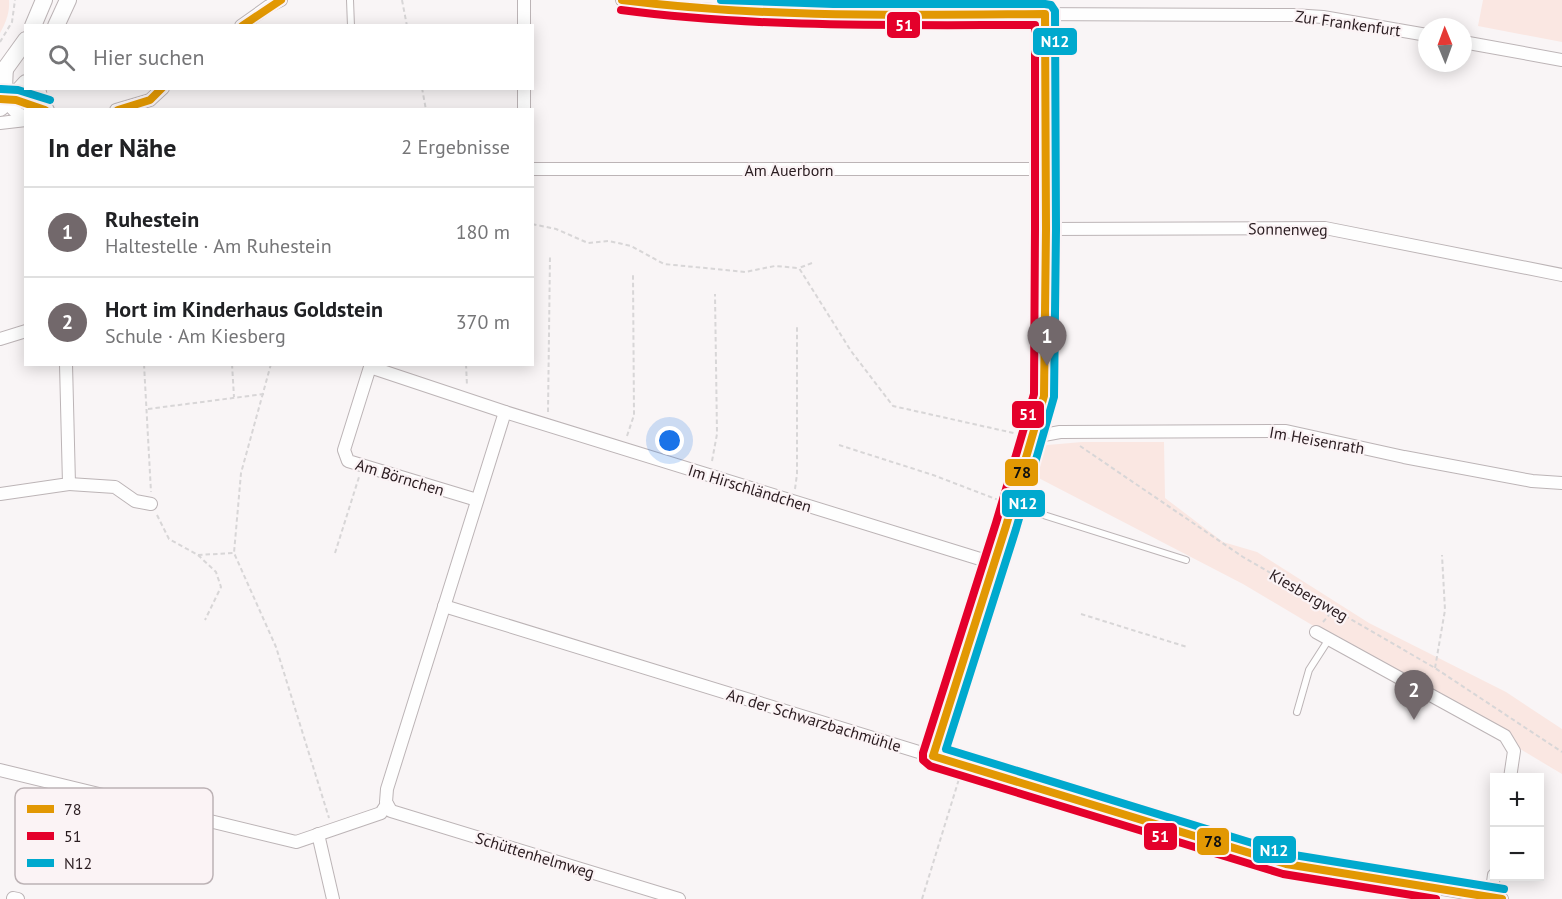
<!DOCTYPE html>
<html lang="de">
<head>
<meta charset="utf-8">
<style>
  body { margin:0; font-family:"PT Sans",sans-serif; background:#f6f6f6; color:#202124 }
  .controls { position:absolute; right:18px; bottom:18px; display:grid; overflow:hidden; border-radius:0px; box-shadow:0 3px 15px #0003 }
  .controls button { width:54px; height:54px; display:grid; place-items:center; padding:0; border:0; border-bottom:2px solid #e0e0e0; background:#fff; color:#202124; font:30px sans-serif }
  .compass { position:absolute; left:1418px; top:18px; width:54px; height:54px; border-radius:50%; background:#fff; box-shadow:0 3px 15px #0003; rotate:359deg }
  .you { position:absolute; left:670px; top:441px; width:21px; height:21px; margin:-15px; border:4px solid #fff; border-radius:50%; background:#1a73e8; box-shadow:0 0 0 9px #1a73e833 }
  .badge { display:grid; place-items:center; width:39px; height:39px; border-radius:50%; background:#72686b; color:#fff; font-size:20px; font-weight:700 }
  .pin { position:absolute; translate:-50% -50px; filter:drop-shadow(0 2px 3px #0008) }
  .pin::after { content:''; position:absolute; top:32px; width:21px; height:18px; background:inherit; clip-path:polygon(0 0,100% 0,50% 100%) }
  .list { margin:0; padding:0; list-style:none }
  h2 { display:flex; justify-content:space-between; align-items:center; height:78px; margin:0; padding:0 24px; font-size:26px }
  h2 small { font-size:20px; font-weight:400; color:#757577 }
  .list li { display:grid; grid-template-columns:39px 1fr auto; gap:18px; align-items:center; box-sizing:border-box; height:90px; padding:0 24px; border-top:2px solid #e0e0e0 }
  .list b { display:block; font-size:22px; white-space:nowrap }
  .list p { margin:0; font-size:20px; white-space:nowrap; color:#757577 }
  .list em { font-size:20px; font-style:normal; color:#757577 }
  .icon { flex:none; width:33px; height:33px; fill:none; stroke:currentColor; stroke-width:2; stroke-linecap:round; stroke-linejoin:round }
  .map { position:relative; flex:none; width:1562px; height:899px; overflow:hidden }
  .search { position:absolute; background:#fff; box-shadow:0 3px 15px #0003; left:24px; top:24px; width:510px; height:66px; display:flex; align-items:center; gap:15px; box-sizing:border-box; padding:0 21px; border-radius:0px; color:#757577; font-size:22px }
  .panel { position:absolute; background:#fff; box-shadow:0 3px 15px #0003; left:24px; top:108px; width:510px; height:258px; border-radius:0px }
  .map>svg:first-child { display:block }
  .green { fill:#fae7e2 }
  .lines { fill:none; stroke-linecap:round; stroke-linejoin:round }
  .service-casing { stroke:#bcb4b6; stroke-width:8 }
  .minor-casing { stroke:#bcb4b6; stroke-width:14 }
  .tertiary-casing { stroke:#bcb4b6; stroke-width:18 }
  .path { stroke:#d8d6d7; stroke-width:2; stroke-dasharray:4.5 3; stroke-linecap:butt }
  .service { stroke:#fefefe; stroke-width:6 }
  .minor { stroke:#fefefe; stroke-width:12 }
  .tertiary { stroke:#fefefe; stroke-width:16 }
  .bus-1-casing { stroke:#fbf3f5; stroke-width:12 }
  .bus-2-casing { stroke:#fbf3f5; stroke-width:12 }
  .bus-3-casing { stroke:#fbf3f5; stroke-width:12 }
  .bus-1 { stroke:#e29803; stroke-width:8 }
  .bus-2 { stroke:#e4002b; stroke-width:8 }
  .bus-3 { stroke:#00a9ce; stroke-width:8 }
  .labels { text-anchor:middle; stroke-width:4.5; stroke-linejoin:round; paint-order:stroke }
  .street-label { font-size:16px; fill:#2a1c20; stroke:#fbf3f5 }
  .key { fill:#fbf3f5; stroke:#bcb2b5; stroke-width:1.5 }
  .key-label { font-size:16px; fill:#2a1c20 }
  .line-badge { stroke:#fbf3f5; stroke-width:2 }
  .badge-label { font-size:16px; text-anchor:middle; font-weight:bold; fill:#fff }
  .pale-badge-label { font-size:16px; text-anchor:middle; font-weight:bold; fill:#111 }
</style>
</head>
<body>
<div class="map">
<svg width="1562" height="899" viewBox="0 0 1562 899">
  <rect width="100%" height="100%" fill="#f9f5f6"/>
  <g class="green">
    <path d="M0,0h9c1,12 -3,22 -9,33z"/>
    <polygon points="1483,0 1562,0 1562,42 1478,26"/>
    <polygon points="1082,442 1164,442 1165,498 1223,542 1257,552 1369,623 1506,692 1562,729 1562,774 1243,584 1027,472 1036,446"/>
  </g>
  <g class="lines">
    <defs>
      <g id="service">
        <polyline points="350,0 351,26"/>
        <polyline points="1012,505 1186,560"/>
        <polyline points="1297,712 1309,670 1329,639"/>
      </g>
      <g id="minor">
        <polyline points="622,0 676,8 770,13 1293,15 1323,17 1427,35"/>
        <polyline points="241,26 269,6 281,0"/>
        <polyline points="524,26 524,0"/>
        <polyline points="1463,42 1562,60"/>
        <path d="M7,68c-1,20 -5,42 19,49"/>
        <polyline points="39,88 42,101 48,110"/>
        <polyline points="4,100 16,100 47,110"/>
        <polyline points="116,110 150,100 163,88"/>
        <polyline points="524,110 524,88"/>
        <polyline points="0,123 26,120"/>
        <polyline points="532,169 1046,169"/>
        <polyline points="1046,229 1325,228 1562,275"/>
        <polyline points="0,339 26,331"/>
        <polyline points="505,412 387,789 386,802 391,811 679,899"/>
        <polyline points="1033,437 1060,432 1286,431 1404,457 1532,481 1562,483"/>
        <polyline points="69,484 115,487 135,501 151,504"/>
        <polyline points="0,494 69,484 66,364"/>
        <polyline points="477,500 348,461 344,450 370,367 505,412 993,563"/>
        <polyline points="444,606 1270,860 1502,899"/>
        <polyline points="1316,632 1505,736 1514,751 1510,778"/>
        <polyline points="933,756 1006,526 1044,396 1046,229 1045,14"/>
        <polyline points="0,770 296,842 381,813 387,804"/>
        <polyline points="318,834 333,899"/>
        <polyline points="1491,897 1494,875"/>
        <polyline points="13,898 18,899"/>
      </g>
      <g id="tertiary">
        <polyline points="33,26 44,0"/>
        <polyline points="56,26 68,0"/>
        <polyline points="0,76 26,40"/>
        <polyline points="0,108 16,94 26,83"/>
      </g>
    </defs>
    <use href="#service" class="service-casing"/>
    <use href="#minor" class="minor-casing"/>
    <use href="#tertiary" class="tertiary-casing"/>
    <g class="path">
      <polyline points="402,0 407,26"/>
      <polyline points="0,42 12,22 15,0"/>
      <polyline points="422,88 426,110"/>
      <polyline points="532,224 556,229 588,243 609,241 631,246 664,264 745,272 775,266 798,268"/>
      <polyline points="812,263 799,268 851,351 893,406 1018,434"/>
      <polyline points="144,364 151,492"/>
      <polyline points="232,364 234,397"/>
      <polyline points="271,364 241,473 234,553 276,647 329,818"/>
      <polyline points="466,364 467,386"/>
      <polyline points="148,409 264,394"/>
      <polyline points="548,412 550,256"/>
      <polyline points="627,436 634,415 633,275"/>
      <polyline points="839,445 933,475 1001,501"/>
      <polyline points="1080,446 1243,557 1435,668 1562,752"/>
      <polyline points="712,461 717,434 715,294"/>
      <polyline points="795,489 797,474 797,327"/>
      <polyline points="157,515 169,539 198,555 234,553"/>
      <polyline points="335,553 359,477"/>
      <polyline points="198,555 216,572 221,587 205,620"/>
      <polyline points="1081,614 1187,647"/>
      <polyline points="1323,622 1334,609"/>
      <polyline points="1435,668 1445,610 1442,555"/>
      <polyline points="922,899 959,779"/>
    </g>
    <use href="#service" class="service"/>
    <use href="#minor" class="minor"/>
    <use href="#tertiary" class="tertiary"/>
    <defs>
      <g id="bus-1">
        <path d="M622,0c141,18 281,15 423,14l1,215 -2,167 -38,130 -73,230 353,108 216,35"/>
        <polyline points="242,26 281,0"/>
        <polyline points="0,99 16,100 45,110"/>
        <polyline points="118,110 150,100 162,88"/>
      </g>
      <path id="bus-2" d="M621,10c137,18 275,15 414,15v204l-1,165 -38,129 -73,230v7l7,6 353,108 153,25"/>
      <g id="bus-3">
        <polyline points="721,0 833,4 1045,4 1051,5 1055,11 1056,229 1054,397 1016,529 946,749 1288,854 1504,889"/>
        <polyline points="1,89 18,90 50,100"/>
      </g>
    </defs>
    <use href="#bus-1" class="bus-1-casing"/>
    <use href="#bus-2" class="bus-2-casing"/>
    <use href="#bus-3" class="bus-3-casing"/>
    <use href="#bus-1" class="bus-1"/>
    <use href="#bus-2" class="bus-2"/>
    <use href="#bus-3" class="bus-3"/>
  </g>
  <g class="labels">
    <g class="street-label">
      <text transform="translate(1348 23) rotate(8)" y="6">Zur Frankenfurt</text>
      <text x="789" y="176">Am Auerborn</text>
      <text transform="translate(1288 229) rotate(1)" y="6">Sonnenweg</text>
      <text transform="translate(1317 440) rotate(10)" y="6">Im Heisenrath</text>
      <text transform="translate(400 477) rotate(17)" y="6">Am Börnchen</text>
      <text transform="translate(750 488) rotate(17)" y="6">Im Hirschländchen</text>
      <text transform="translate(1309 595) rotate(30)" y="6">Kiesbergweg</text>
      <text transform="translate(814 720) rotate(17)" y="6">An der Schwarzbachmühle</text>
      <text transform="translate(535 855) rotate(17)" y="6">Schüttenhelmweg</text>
    </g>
  </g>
  <rect x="15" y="788" width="198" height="96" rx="9" class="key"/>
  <rect x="27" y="805" width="27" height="8" fill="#e29803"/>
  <rect x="27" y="832" width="27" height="8" fill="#e4002b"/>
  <rect x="27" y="859" width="27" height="8" fill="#00a9ce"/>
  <g class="key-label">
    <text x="64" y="815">78</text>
    <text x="64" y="842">51</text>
    <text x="64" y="869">N12</text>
  </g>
  <g class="line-badge">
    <rect x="886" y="11" width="35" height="28" rx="6" fill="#e4002b"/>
    <rect x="1032" y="27" width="46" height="29" rx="6" fill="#00a9ce"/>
    <rect x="1011" y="400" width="34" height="29" rx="6" fill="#e4002b"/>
    <rect x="1004" y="458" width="35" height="29" rx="6" fill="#e29803"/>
    <rect x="1001" y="489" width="45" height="29" rx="6" fill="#00a9ce"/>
    <rect x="1143" y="822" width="35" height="29" rx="6" fill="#e4002b"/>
    <rect x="1196" y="827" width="34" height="29" rx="6" fill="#e29803"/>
    <rect x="1252" y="835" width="45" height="29" rx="6" fill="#00a9ce"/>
  </g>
  <g class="badge-label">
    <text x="904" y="31">51</text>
    <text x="1055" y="47">N12</text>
    <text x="1028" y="420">51</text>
    <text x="1023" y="509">N12</text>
    <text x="1160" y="842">51</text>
    <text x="1274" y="856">N12</text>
  </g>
  <g class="pale-badge-label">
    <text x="1022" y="478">78</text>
    <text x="1213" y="847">78</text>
  </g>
</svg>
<div class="controls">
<button>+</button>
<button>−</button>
</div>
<svg class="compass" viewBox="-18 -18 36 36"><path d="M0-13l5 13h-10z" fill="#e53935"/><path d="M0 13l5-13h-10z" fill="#757577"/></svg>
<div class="you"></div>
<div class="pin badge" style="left:1047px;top:366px">1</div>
<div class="pin badge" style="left:1414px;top:720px">2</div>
<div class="search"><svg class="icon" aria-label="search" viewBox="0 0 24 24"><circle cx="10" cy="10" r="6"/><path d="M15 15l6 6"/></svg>Hier suchen</div>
<section class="panel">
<h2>In der Nähe<small>2 Ergebnisse</small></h2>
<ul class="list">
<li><span class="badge">1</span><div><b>Ruhestein</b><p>Haltestelle · Am Ruhestein</p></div><em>180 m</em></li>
<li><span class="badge">2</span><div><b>Hort im Kinderhaus Goldstein</b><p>Schule · Am Kiesberg</p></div><em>370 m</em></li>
</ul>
</section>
</div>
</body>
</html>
